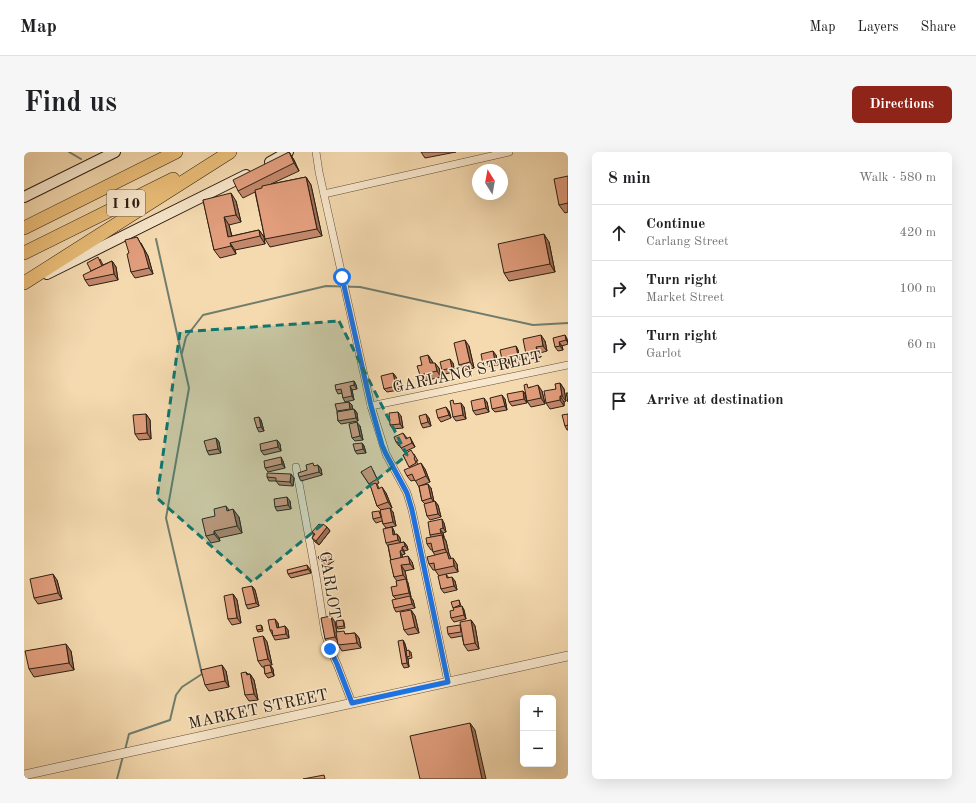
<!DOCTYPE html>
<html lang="en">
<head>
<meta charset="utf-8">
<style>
  body { margin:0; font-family:"Old Standard TT",serif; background:#f6f6f6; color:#202124 }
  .controls { position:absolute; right:12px; bottom:12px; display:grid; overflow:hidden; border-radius:6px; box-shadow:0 4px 16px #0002 }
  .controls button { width:36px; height:36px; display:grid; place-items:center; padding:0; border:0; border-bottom:1px solid #e0e0e0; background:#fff; color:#202124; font:20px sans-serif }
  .compass { position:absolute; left:448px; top:12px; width:36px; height:36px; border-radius:50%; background:#fff; box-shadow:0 4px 16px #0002; rotate:349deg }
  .stop { position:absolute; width:12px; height:12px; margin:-9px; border:3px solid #1a73e8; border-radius:50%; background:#fff }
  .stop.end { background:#1a73e8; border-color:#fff; box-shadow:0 1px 4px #0008 }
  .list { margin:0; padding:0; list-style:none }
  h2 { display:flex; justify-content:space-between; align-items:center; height:52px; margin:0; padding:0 16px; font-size:17px }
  h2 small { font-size:13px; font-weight:400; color:#757577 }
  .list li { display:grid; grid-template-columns:26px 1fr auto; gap:12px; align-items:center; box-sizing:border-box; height:56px; padding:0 16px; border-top:1px solid #e0e0e0 }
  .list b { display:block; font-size:15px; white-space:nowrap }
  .list p { margin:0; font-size:13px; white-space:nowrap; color:#757577 }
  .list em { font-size:13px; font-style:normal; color:#757577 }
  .icon { flex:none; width:22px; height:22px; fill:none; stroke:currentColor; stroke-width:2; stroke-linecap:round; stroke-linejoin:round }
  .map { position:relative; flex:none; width:544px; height:627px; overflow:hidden; border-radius:6px }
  header { display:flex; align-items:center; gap:24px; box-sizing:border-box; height:56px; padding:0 20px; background:#fff; border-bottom:1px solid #e0e0e0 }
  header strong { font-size:19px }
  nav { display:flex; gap:22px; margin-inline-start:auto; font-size:14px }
  .intro { display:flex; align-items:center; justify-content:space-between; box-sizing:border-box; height:96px; padding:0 24px }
  h1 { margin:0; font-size:28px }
  .button { padding:10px 18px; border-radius:6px; background:#8f2418; color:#fff; font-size:14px; font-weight:700 }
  main { display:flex; gap:24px; padding:0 24px }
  aside { flex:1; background:#fff; border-radius:6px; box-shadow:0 4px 16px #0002 }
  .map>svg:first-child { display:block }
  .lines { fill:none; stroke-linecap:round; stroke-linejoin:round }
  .stream { stroke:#707d6d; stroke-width:2 }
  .minor-casing { stroke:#604e3a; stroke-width:8 }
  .tertiary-casing { stroke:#604e3a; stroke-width:10 }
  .secondary-casing { stroke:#2e2013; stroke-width:12 }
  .motorway-casing { stroke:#2e2013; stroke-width:14 }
  .minor { stroke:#f8e7cc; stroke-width:7 }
  .tertiary { stroke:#f8e7cc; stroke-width:9 }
  .secondary { stroke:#f8e7cc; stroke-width:10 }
  .motorway { stroke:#eabd78; stroke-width:13 }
  .wall { fill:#c2876b; stroke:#2e2013 }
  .shaded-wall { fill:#9e6e57; stroke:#2e2013 }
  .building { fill:#e19d7c; stroke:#2e2013 }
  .route { stroke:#1a73e8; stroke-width:5 }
  .marked { fill:#0f766e; fill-opacity:0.2; stroke:#0f766e; stroke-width:3; stroke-dasharray:8 5; stroke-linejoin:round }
  .labels { text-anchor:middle; stroke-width:3; stroke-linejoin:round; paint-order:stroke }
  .shield { fill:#f8e7cc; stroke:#6b5c4a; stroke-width:1 }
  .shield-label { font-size:15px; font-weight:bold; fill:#2e2013 }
  .street-label { font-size:16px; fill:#2e2013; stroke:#f8e7cc }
</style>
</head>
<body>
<header>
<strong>Map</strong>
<nav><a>Map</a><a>Layers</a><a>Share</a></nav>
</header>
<div class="intro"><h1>Find us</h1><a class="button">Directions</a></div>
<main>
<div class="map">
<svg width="544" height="627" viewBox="0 0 544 627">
  <rect width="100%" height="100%" fill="#f5dab0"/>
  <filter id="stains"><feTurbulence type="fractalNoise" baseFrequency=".005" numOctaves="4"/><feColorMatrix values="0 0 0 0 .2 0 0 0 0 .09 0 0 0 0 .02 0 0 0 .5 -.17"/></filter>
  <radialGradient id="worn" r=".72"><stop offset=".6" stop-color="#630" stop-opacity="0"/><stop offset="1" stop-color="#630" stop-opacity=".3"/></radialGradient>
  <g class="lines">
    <g class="stream">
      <polyline points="45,0 57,7"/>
      <polyline points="158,201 162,185 179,163 302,134 336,135 509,173 544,171"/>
      <polyline points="101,598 105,582 146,568 152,543 158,535 178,522 142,366 165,236 132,87"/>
      <polyline points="93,627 99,604"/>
    </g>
    <defs>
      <g id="minor">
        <polyline points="292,0 295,20 347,254 362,302 383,341 388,358 424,530"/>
        <polyline points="300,42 485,0"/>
        <polyline points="347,254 544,213"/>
        <polyline points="272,315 292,424 301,481 306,497 313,512 328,551"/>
      </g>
      <polyline id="tertiary" points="0,623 544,504"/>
      <g id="secondary">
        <polyline points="246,10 264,0"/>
        <polyline points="0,45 91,0"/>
        <polyline points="23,122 222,23"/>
      </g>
      <g id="motorway">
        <polyline points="0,76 152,0"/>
        <polyline points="0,101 149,27"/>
        <polyline points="0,131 206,0"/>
      </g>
    </defs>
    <use href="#minor" class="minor-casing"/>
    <use href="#tertiary" class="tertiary-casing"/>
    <use href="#secondary" class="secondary-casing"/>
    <use href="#motorway" class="motorway-casing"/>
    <use href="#minor" class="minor"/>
    <use href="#tertiary" class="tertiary"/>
    <use href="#secondary" class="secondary"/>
    <use href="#motorway" class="motorway"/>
  </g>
  <g class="wall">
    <polygon points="265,0 270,8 275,19 247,32 282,25 287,33 298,84 246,95 241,87 231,40 219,46 214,39"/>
    <polygon points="397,0 432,0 401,6"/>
    <polygon points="544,24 544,60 541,61 535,53"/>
    <polygon points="179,48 212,49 217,70 205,73 208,84 235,78 240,85 241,92 211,98 212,102 196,106 190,98"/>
    <polygon points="525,90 531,120 485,129 480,121"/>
    <polygon points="117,91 124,104 129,122 111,126 107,120 105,101"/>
    <polygon points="76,107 79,113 88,109 92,115 94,128 65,134 61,128"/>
    <polygon points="541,183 543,187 544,192 538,194 539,198 534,199 531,195"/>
    <polygon points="521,189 523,199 516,201 517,205 506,207 502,202"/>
    <polygon points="445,194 450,216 439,219 435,213"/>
    <polygon points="492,194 494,198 496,208 487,210 487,214 482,215 479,212"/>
    <polygon points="404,203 408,209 409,211 415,216 417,225 400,229 396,223 398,213"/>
    <polygon points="472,203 474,213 461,215 459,212"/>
    <polygon points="429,211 431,220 421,222 418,218"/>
    <polygon points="369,221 372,225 375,238 363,240 360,237"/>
    <polygon points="330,229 332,233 333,237 328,238 330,248 321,250 319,246 318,241 314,242 312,238"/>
    <polygon points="536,231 540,237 542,249 540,250 540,254 526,257 522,251"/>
    <polygon points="506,235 518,239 521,252 507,255 503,249"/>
    <polygon points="499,239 501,242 503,251 488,254 485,250"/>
    <polygon points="481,247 483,258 471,260 468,257"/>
    <polygon points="325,250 328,253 328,258 330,257 333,261 334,269 317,272 314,269 313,259"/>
    <polygon points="463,250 465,260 452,263 449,259"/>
    <polygon points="432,252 440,255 442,267 432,269 429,265"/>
    <polygon points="425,259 427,266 417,270 414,266"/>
    <polygon points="122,262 126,268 127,287 115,288 111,282"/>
    <polygon points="544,262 544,278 543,278 541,274"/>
    <polygon points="377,264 379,276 369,277 366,273"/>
    <polygon points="405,266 407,274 399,276 397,272"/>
    <polygon points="237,268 240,279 235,280 233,276"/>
    <polygon points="336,274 339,288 331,289 328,286"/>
    <polygon points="379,281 383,286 388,289 391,295 380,300 376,294 375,294 372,290"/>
    <polygon points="192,286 195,290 197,301 185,303 183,299"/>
    <polygon points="253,288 256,292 257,299 240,303 237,299"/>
    <polygon points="338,291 340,294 342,301 333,302 331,299"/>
    <polygon points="390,302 394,309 392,309 394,312 401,317 406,330 396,334 407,336 410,350 414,353 417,365 406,368 403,364 401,352 398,349 395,335 391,328 387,329 383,324 386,316 379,303"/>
    <polygon points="259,309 261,316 244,320 241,316"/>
    <polygon points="294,313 297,317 298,323 277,329 275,325 283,318 291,314"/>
    <polygon points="349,318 355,331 353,332 355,336 362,341 368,356 365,357 369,360 372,374 362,376 359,372 358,369 352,371 349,367 357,361 357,358 353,354 347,335 337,320"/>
    <polygon points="243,325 270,326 269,334 255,333 252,329 245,329"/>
    <polygon points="266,349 267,357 253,359 251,355"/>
    <polygon points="202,354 205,358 215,365 218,381 195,386 196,389 187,391 182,384 191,364"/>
    <polygon points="420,371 422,380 419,381 420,385 422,389 425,402 427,407 433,412 434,420 422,422 425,426 431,429 433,438 420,441 417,437 415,424 411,418 409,418 405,412 411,403 409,400 409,398 407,398 403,392 407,385 406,383"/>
    <polygon points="298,374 303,375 306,379 295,393 291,390 288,386 290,383 288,380"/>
    <polygon points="368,375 370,379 371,383 373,382 376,386 376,391 380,390 383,394 384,398 380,399 381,402 378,403 379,406 388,410 390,417 381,419 383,429 384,431 387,445 386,445 389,448 391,456 372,460 370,456 372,447 369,444 373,434 373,429 370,425 364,394 362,391"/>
    <polygon points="303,399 310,409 301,415 294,405"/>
    <polygon points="286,417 287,421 267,426 264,422"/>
    <polygon points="33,428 38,447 14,452 10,446"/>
    <polygon points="228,434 231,438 235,454 224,457 222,453"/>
    <polygon points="209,442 213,448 217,471 208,473 204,467"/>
    <polygon points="435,448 437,454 440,458 442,467 430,470 427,466 430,458"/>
    <polygon points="387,458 391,464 395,481 384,483 380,478"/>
    <polygon points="319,468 320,470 321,476 314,477 313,475"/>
    <polygon points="447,468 451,474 455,497 444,499 440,493 438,484 427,486 424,482 436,473 437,475"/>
    <polygon points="311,470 313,480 322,482 331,481 335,486 337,496 318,499 314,493 314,491 305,493 301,487"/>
    <polygon points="254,471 255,476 261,474 264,478 265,486 251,488 246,478"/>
    <polygon points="237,473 238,474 239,479 234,480 233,478"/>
    <polygon points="239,484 243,490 248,513 246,513 249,517 250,524 244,526 241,522 240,515 238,515 234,509"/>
    <polygon points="379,488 381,492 383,499 387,500 388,506 384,507 385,515 380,516 378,512"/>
    <polygon points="47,499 50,518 10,525 5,517"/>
    <polygon points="202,519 205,535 185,539 181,533"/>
    <polygon points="222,520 224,522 226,522 230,528 234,548 225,549 221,543"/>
  </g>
  <g class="shaded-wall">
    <polygon points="265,0 270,8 275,19 270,11"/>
    <polygon points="282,25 287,33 298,84 293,77"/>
    <polygon points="207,41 212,49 217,70 212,63"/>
    <polygon points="200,65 205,73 209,90 204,85"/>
    <polygon points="235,78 240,85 241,92 236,84"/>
    <polygon points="520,82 525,90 531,120 526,112"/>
    <polygon points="113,85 124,104 129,122 125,116"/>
    <polygon points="206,91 211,98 212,102 207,94"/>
    <polygon points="88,109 92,115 94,128 90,122"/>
    <polygon points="517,183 521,189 523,199 519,194"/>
    <polygon points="541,183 543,187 544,191 542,188"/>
    <polygon points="441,188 445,194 450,216 446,210"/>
    <polygon points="535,190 538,194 539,198 536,194"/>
    <polygon points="492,194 494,198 496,208 494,204"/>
    <polygon points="512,195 516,201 517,205 513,199"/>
    <polygon points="469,199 472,203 474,213 471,209"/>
    <polygon points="404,203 408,209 410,217 406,211"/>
    <polygon points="484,206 487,210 487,214 485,210"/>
    <polygon points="426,207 429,211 431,220 428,216"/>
    <polygon points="411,211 415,216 417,225 413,219"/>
    <polygon points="369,221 372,225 375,238 372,234"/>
    <polygon points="330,229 332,233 333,237 330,233"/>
    <polygon points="536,231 540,237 542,249 538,244"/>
    <polygon points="514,233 518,239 521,252 517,246"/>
    <polygon points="326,234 328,238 330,248 328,244"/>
    <polygon points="499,239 501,242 503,251 500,247"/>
    <polygon points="478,243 481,247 483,258 481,254"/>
    <polygon points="536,244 540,250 540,254 536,248"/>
    <polygon points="460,246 463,250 465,260 462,256"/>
    <polygon points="325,250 328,253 329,260 326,257"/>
    <polygon points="437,251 440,255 442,267 439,263"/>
    <polygon points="422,255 425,259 427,266 425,263"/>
    <polygon points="330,257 333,261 334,269 332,266"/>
    <polygon points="374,260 377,264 379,276 376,272"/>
    <polygon points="122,262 126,268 127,287 123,281"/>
    <polygon points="402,262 405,266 407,274 404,270"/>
    <polygon points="235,265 237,268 240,279 237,275"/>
    <polygon points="333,270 336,274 339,288 336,284"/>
    <polygon points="386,285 391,295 388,291"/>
    <polygon points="192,286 195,290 197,301 194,297"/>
    <polygon points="253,288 256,292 257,299 254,295"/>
    <polygon points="338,291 340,294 342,301 339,297"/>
    <polygon points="257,305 259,309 261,316 258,312"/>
    <polygon points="397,311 401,317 406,330 402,324"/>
    <polygon points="294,313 297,317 298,323 295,320"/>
    <polygon points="267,322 270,326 269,334 266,330"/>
    <polygon points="404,332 407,336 410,350 407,346"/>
    <polygon points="358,335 362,341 368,356 364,350"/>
    <polygon points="263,345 266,349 267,357 264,353"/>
    <polygon points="411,349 414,353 417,365 414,362"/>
    <polygon points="366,356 369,360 372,374 369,370"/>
    <polygon points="209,357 215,365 218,381 213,374"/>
    <polygon points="418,367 420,371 422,380 419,376"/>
    <polygon points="303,375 306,379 295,393 292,389"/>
    <polygon points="368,375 370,379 372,387 369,383"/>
    <polygon points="416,377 419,381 420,385 417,381"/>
    <polygon points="190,379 195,386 196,389 190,382"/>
    <polygon points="373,382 376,386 377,392 374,388"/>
    <polygon points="418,383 422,389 425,402 427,406 429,413 425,407 423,401 421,397"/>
    <polygon points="380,390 383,394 384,398 381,394"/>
    <polygon points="378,395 380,399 381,402 378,398"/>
    <polygon points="376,399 378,403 380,410 377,406"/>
    <polygon points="384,404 388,410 390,417 386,412"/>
    <polygon points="429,406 433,412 434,420 430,414"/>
    <polygon points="283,413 286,417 287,421 284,417"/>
    <polygon points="377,413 381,419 383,428 379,423"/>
    <polygon points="29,422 33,428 38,447 34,441"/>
    <polygon points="428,425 431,429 433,438 430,434"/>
    <polygon points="382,427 384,431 387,445 385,441"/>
    <polygon points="228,434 231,438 235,454 232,451"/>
    <polygon points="209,442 213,448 217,471 213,466"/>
    <polygon points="386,444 389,448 391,456 388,452"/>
    <polygon points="438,454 440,458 442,467 440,463"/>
    <polygon points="387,458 391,464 395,481 391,475"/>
    <polygon points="307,464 311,470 315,491 311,485"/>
    <polygon points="251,467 254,471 255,480 253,476"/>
    <polygon points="447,468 451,474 455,497 451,491"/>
    <polygon points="261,474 264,478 265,486 262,482"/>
    <polygon points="331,481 335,486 337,496 333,491"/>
    <polygon points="239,484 243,490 248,513 244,507"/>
    <polygon points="379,488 381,492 384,505 383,505 384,507 385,515 383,511"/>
    <polygon points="42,492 47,499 50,518 45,511"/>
    <polygon points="198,513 202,519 205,535 201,529"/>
    <polygon points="246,513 249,517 250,524 248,520"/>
    <polygon points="226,522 230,528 234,548 230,542"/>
    <polygon points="446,571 451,578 462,627 458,627"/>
  </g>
  <g class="building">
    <polygon points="265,0 270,11 214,39 209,28"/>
    <polygon points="544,24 544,51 535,53 530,27"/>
    <polygon points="282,25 293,77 241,87 231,38 238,36 238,34"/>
    <polygon points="207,41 212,63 200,65 204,85 235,78 236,84 206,91 207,94 190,98 179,48"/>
    <polygon points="520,82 526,112 480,121 474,92"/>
    <polygon points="113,85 120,98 125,116 107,120 103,102 105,101 101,88"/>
    <polygon points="74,105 78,114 67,119 63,111"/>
    <polygon points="88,109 90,122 61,128 59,123"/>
    <polygon points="517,183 519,194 512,195 513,199 502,202 499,187"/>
    <polygon points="541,183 542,188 535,190 536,194 531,195 529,186"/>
    <polygon points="441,188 446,210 435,213 430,191"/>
    <polygon points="492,194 494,204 484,206 485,210 479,212 476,198"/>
    <polygon points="469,199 471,209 459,212 457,202"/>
    <polygon points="404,203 406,211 411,211 413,219 396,223 393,214 398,213 396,205"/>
    <polygon points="426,207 428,216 418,218 416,210"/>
    <polygon points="369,221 372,234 360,237 357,224"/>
    <polygon points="330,229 330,233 326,234 328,244 319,246 317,237 312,238 311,233"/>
    <polygon points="536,231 538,244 536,244 536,248 522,251 520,239 532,237 531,232"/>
    <polygon points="503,232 504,236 514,233 517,246 503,249 500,233"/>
    <polygon points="499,239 500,247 485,250 483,242"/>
    <polygon points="542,241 544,241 544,250"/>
    <polygon points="478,243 481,254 468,257 466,246"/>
    <polygon points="460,246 462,256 449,259 447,249"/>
    <polygon points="429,248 430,252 437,251 439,263 429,265 426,249"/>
    <polygon points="325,250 326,257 313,259 311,252"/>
    <polygon points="422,255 425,263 414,266 412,258"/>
    <polygon points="330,257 332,266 314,269 313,260"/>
    <polygon points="374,260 376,272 366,273 365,261"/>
    <polygon points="122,262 123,281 111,282 109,263"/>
    <polygon points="402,262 404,270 397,272 395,264"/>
    <polygon points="544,262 544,273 541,274 538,263"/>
    <polygon points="235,265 237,275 233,276 230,266"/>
    <polygon points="333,270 336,284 328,286 325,272"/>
    <polygon points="379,281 382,287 386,285 388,291 377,296 374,290 372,290 370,285"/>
    <polygon points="192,286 194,297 183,299 180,289"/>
    <polygon points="253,288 254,295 237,299 236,292"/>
    <polygon points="338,291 339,297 331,299 329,292"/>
    <polygon points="387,298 391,305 390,306 392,311 385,315 379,303"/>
    <polygon points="257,305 258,312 241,316 240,309"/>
    <polygon points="289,311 290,314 294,313 295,320 275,325 274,321 283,318 282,313"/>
    <polygon points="397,311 402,324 391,329 388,322 383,324 380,318"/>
    <polygon points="347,314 353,327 345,332 337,320"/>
    <polygon points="243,321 267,322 266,330 252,329 252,326 243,325"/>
    <polygon points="352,331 354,337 358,335 364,350 353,354 346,333"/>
    <polygon points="404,332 407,346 398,349 395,334"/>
    <polygon points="263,345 264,353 251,355 250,347"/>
    <polygon points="411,349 414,362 403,364 400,352"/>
    <polygon points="202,354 203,359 209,357 213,374 190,379 190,382 182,384 178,367 191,364 190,357"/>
    <polygon points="366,356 369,370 359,372 356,358"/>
    <polygon points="355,359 357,365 349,367 348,360"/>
    <polygon points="418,367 419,376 416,377 417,381 406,383 404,370"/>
    <polygon points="295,372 298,374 299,372 303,375 292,389 288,386 291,382 288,380"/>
    <polygon points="368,375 369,383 373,382 374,388 362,391 359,377"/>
    <polygon points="418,383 421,397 409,400 407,391 403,392 402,386"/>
    <polygon points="380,390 381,394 378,395 378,398 376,399 377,406 367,408 364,393"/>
    <polygon points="303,399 307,405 298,411 294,405"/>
    <polygon points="423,400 425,407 429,406 430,414 411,418 410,411 405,412 403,405"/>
    <polygon points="384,404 386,412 377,413 379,423 370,425 366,408"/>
    <polygon points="283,413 284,417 264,422 263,418"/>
    <polygon points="29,422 34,441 10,446 6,427"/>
    <polygon points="422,422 423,426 428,425 430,434 417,437 414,424"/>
    <polygon points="382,427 385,441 369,444 367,435 373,434 372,429"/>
    <polygon points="228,434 232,451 222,453 218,436"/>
    <polygon points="209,442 213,466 204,467 200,444"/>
    <polygon points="386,444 388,452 370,456 368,448"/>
    <polygon points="435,448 436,453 429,456 427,450"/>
    <polygon points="438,454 440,463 427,466 426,459 430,458 429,456"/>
    <polygon points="387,458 391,475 380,478 376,460"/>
    <polygon points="307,464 311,485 301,487 297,466"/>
    <polygon points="251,467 253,476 261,474 262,482 249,484 248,478 246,478 244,468"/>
    <polygon points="319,468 320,474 313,475 312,469"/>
    <polygon points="447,468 451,491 440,493 436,470"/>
    <polygon points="237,473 238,477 233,478 232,474"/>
    <polygon points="436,473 437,480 424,482 423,475"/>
    <polygon points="320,479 321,482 331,481 333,491 314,493 312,480"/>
    <polygon points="239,484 244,507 234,509 229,486"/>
    <polygon points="379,488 383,511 378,512 374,489"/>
    <polygon points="42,492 45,511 5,517 1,499"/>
    <polygon points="385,498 386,504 383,505 382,499"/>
    <polygon points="198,513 201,529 181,533 177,518"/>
    <polygon points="246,513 248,520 241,522 240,514"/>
    <polygon points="222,520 223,523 226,522 230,542 221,543 217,521"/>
    <polygon points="446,571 458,627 396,627 386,584"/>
    <polygon points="300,623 301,627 279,627"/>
  </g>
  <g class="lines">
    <polyline class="route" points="306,497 313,512 328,551 424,530 388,358 383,341 362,302 358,293 347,254 318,125"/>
  </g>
  <path class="marked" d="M315,169l68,134 -155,127 -95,-84 23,-166z"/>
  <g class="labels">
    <rect class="shield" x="83" y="38" width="38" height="26" rx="3"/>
    <g class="shield-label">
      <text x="102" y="56">I 10</text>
    </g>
    <g class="street-label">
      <text transform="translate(443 219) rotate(-12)" y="6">GARLANG STREET</text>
      <text transform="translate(307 433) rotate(81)" y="6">GARLOT</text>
      <text transform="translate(234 556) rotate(-12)" y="6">MARKET STREET</text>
    </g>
  </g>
  <rect width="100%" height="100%" filter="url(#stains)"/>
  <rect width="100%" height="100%" fill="url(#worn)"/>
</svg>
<div class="controls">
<button>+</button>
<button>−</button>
</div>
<svg class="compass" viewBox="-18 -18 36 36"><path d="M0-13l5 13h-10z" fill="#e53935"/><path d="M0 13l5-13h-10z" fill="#757577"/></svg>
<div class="stop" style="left:318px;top:125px"></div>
<div class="stop end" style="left:306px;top:497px"></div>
</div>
<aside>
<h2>8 min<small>Walk · 580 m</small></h2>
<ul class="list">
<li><svg class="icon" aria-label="ahead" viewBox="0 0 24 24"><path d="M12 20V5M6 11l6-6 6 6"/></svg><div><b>Continue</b><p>Carlang Street</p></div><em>420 m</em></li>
<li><svg class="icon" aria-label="right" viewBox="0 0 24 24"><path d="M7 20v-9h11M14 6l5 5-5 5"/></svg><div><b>Turn right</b><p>Market Street</p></div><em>100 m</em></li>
<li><svg class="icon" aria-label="right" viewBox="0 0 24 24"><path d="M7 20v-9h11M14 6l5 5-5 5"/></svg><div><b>Turn right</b><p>Garlot</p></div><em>60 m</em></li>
<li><svg class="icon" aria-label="arrive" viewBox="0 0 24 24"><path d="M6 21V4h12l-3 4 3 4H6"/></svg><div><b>Arrive at destination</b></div></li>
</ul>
</aside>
</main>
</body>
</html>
